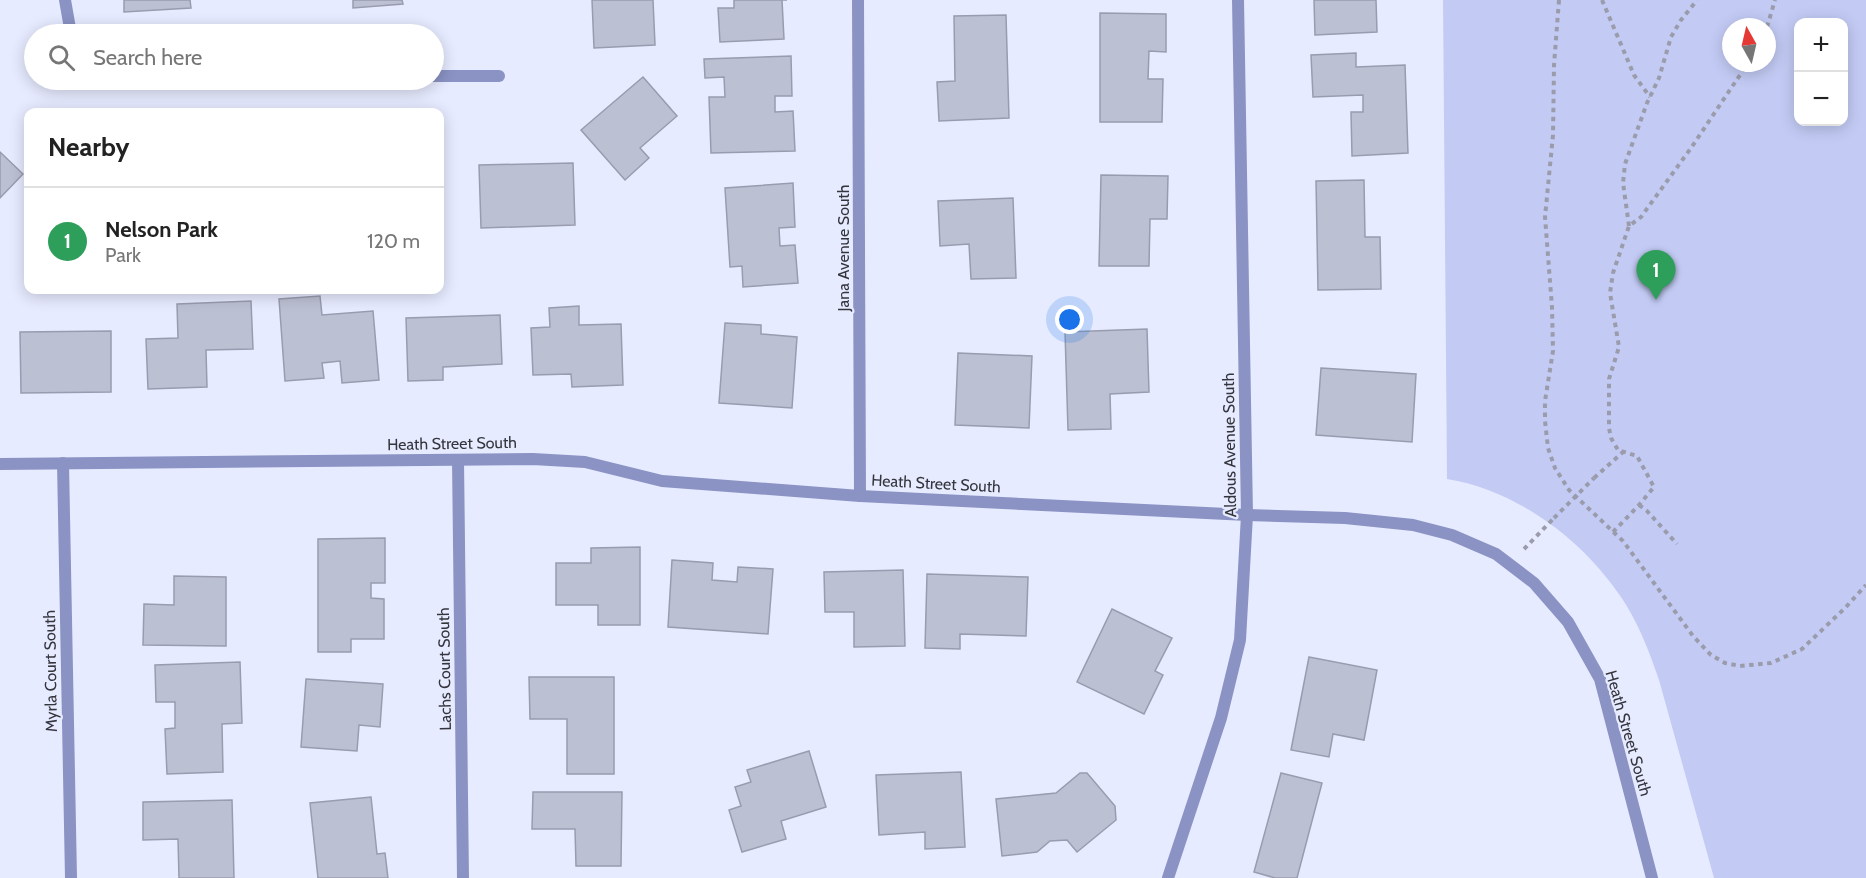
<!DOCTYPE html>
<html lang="en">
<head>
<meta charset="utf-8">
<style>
  body { margin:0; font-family:Cabin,sans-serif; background:#f6f6f6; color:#222 }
  .controls { position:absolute; right:18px; top:18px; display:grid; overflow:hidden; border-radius:12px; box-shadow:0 3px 15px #0003 }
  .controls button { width:54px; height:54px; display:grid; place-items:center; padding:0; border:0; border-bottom:2px solid #e0e0e0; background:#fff; color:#222; font:30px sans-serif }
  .compass { position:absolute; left:1722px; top:18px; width:54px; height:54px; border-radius:50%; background:#fff; box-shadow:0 3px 15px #0003; rotate:352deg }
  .you { position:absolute; left:1070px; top:320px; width:21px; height:21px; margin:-15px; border:4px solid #fff; border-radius:50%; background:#1a73e8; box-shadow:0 0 0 9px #1a73e833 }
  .badge { display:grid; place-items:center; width:39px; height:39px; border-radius:50%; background:#0f766e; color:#fff; font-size:20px; font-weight:700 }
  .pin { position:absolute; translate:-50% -50px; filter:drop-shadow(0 2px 3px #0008) }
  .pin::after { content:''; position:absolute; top:32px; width:21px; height:18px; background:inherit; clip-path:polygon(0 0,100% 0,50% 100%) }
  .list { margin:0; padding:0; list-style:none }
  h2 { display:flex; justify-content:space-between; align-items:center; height:78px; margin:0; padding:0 24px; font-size:26px }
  h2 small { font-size:20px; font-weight:400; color:#767676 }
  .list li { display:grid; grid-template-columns:39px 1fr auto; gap:18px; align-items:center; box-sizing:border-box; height:108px; padding:0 24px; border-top:2px solid #e0e0e0 }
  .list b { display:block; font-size:22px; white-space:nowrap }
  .list p { margin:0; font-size:20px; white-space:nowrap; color:#767676 }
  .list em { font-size:20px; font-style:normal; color:#767676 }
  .icon { flex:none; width:33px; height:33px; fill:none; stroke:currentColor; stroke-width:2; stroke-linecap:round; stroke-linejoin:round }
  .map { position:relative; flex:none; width:1866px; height:878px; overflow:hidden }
  .search { position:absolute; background:#fff; box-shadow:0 3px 15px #0003; left:24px; top:24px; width:420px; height:66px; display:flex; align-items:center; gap:15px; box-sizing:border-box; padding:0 21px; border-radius:33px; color:#767676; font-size:22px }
  .panel { position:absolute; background:#fff; box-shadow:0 3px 15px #0003; left:24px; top:108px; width:420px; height:186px; border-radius:12px }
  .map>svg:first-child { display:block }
  .green { fill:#c3cbf5; fill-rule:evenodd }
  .building { fill:#bcc0d3; stroke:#989cae; stroke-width:1.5 }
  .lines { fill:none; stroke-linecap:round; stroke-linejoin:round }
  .path { stroke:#9a9cab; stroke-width:4; stroke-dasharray:4.5 4.5; stroke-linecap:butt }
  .minor { stroke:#8a93c4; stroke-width:12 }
  .path-bridge { stroke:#9a9cab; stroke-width:4; stroke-dasharray:4.5 4.5; stroke-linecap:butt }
  .labels { text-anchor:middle; stroke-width:4.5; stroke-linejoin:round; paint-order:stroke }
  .street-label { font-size:16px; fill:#34353d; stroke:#e7ebff }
</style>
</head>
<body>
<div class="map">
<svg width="1866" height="878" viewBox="0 0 1866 878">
  <rect width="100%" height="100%" fill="#e7ebff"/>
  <path class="green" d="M1443,0h423v878h-152l-55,-198c-10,-29 -21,-58 -38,-83 -39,-58 -105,-107 -174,-118zM1798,22h46v100h-46zM1731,27h36v36h-36z"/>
  <g class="building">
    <polygon points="124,0 190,0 191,8 124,12"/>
    <polygon points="353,0 402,0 403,4 353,8"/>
    <polygon points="592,0 653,0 655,45 594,48"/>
    <polygon points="734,0 787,0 782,0 784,39 720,42 718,8 734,8"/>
    <polygon points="1314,0 1376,0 1377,32 1315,35"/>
    <polygon points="1100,13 1166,14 1166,52 1149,51 1148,79 1163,79 1162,122 1100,122"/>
    <polygon points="1006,15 1009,118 939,121 937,82 955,81 954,16"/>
    <polygon points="1356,53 1356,67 1405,65 1408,153 1352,156 1351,112 1363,112 1363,95 1313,97 1311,55"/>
    <polygon points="791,56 792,96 775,96 775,112 793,111 795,151 711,153 709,97 725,97 724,77 705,78 704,59"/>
    <polygon points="643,77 677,116 640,148 649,158 625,180 581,130"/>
    <polygon points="0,152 23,174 0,198"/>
    <polygon points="573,163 575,225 481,228 479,165"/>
    <polygon points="1101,175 1168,176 1167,219 1150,219 1149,266 1099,266"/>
    <polygon points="1364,180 1365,237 1380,237 1381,289 1318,290 1316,181"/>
    <polygon points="793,183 795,227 779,228 780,246 795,245 798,283 743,287 742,266 730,267 725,188"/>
    <polygon points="1013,198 1016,278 971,279 969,244 940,246 938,201"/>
    <polygon points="320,296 322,315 373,311 379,380 342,383 340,361 322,363 324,378 285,381 279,299"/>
    <polygon points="251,301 253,349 206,350 207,387 148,389 146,339 178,338 177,304"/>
    <polygon points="579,306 579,325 621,324 623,385 572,387 571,374 533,375 531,328 550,327 549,308"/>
    <polygon points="500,315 502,364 443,367 443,380 408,381 406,318"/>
    <polygon points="725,323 761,325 761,334 797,337 792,408 719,403"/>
    <polygon points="1147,329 1149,392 1110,394 1111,429 1068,430 1065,332"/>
    <polygon points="111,331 111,392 21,393 20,332"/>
    <polygon points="958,353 1032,356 1029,428 955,425"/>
    <polygon points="1321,368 1416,374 1412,442 1316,435"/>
    <polygon points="385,538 385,583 371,583 371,598 384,599 384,639 351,639 351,652 318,652 318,539"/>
    <polygon points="640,547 640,625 598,625 598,605 556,605 556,563 591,563 591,548"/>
    <polygon points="672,560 713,563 712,580 737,582 738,567 773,569 768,634 668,627"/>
    <polygon points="903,570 905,646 854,647 854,612 825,612 824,572"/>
    <polygon points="927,574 1028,577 1026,636 960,634 960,649 925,648"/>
    <polygon points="174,576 226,577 226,646 143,645 144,604 174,605"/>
    <polygon points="1112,609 1172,638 1155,671 1163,675 1144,714 1077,682"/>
    <polygon points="1309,657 1377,670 1364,740 1333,734 1329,757 1291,750"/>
    <polygon points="240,662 242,723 222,724 223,772 167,774 165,729 175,728 175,702 156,702 155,665"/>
    <polygon points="529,677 614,677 614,774 567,774 567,719 530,719"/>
    <polygon points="306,679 383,684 380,727 359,725 357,751 301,747"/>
    <polygon points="809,751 826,807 781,821 786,839 742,852 729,810 741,806 735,787 751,782 747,770"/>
    <polygon points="961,772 965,847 925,849 925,832 879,835 876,775"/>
    <polygon points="1080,773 1087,773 1115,806 1116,820 1077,852 1067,840 1050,841 1037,852 1002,856 996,799 1056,793"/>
    <polygon points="1281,773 1322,783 1297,878 1275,878 1254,872"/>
    <polygon points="533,792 622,792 621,866 576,866 575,829 532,829"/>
    <polygon points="371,797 377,854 385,853 388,878 318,878 310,803"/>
    <polygon points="232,800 234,878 179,878 178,839 143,840 143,802"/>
  </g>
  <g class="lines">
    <g class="path">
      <polyline points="1559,0 1554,65 1553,135 1545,217 1552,307 1553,351 1545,401 1545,421 1548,448 1555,468 1569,490 1623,541 1693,636 1711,655 1725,663 1740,666 1771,663 1802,649 1845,608 1866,585"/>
      <polyline points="1602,0 1634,75 1650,97"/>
      <polyline points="1767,27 1775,0"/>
      <polyline points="1629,226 1623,183 1625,164 1647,103 1659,78 1671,37 1681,20 1697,0"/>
      <polyline points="1594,478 1623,452"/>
      <polyline points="1639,505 1647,511 1677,544"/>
      <polyline points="1613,532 1639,505 1654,487 1637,456 1618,450 1611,438 1609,428 1609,379 1619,347 1610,293 1613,273 1629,226 1641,217 1691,148 1748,63"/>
      <polyline points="1524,549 1554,518"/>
    </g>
    <g class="minor">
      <polyline points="65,0 71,34"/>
      <polyline points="858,0 860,496"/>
      <polyline points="434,76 499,76"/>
      <polyline points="458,460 463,878"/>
      <polyline points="63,463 71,878"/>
      <polyline points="0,464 533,459 585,462 662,481 860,496 1247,515 1345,518 1413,525 1452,535 1496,554 1534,583 1568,622 1600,679 1652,878"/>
      <polyline points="1168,878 1221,718 1240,640 1247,515 1238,0"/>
    </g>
    <polyline class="path-bridge" points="1554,518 1594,478"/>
  </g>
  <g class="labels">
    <g class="street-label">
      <text transform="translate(843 248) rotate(-90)" y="6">Jana Avenue South</text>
      <text transform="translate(452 443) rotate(-1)" y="6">Heath Street South</text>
      <text transform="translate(1229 445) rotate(-91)" y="6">Aldous Avenue South</text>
      <text transform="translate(936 483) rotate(3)" y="6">Heath Street South</text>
      <text transform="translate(444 669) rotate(-91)" y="6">Lachs Court South</text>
      <text transform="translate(50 671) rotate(-91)" y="6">Myrla Court South</text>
      <text transform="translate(1629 733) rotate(74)" y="6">Heath Street South</text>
    </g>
  </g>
</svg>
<div class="controls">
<button>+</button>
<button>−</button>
</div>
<svg class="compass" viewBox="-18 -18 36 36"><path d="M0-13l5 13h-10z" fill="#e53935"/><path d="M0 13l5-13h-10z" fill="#767676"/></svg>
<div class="you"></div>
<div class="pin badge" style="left:1656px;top:300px;background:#2e9e5b">1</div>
<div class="search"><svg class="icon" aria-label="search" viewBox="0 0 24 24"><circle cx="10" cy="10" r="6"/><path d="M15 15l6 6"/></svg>Search here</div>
<section class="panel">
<h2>Nearby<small></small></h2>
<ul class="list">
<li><span class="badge" style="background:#2e9e5b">1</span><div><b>Nelson Park</b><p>Park</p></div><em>120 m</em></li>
</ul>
</section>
</div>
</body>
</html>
